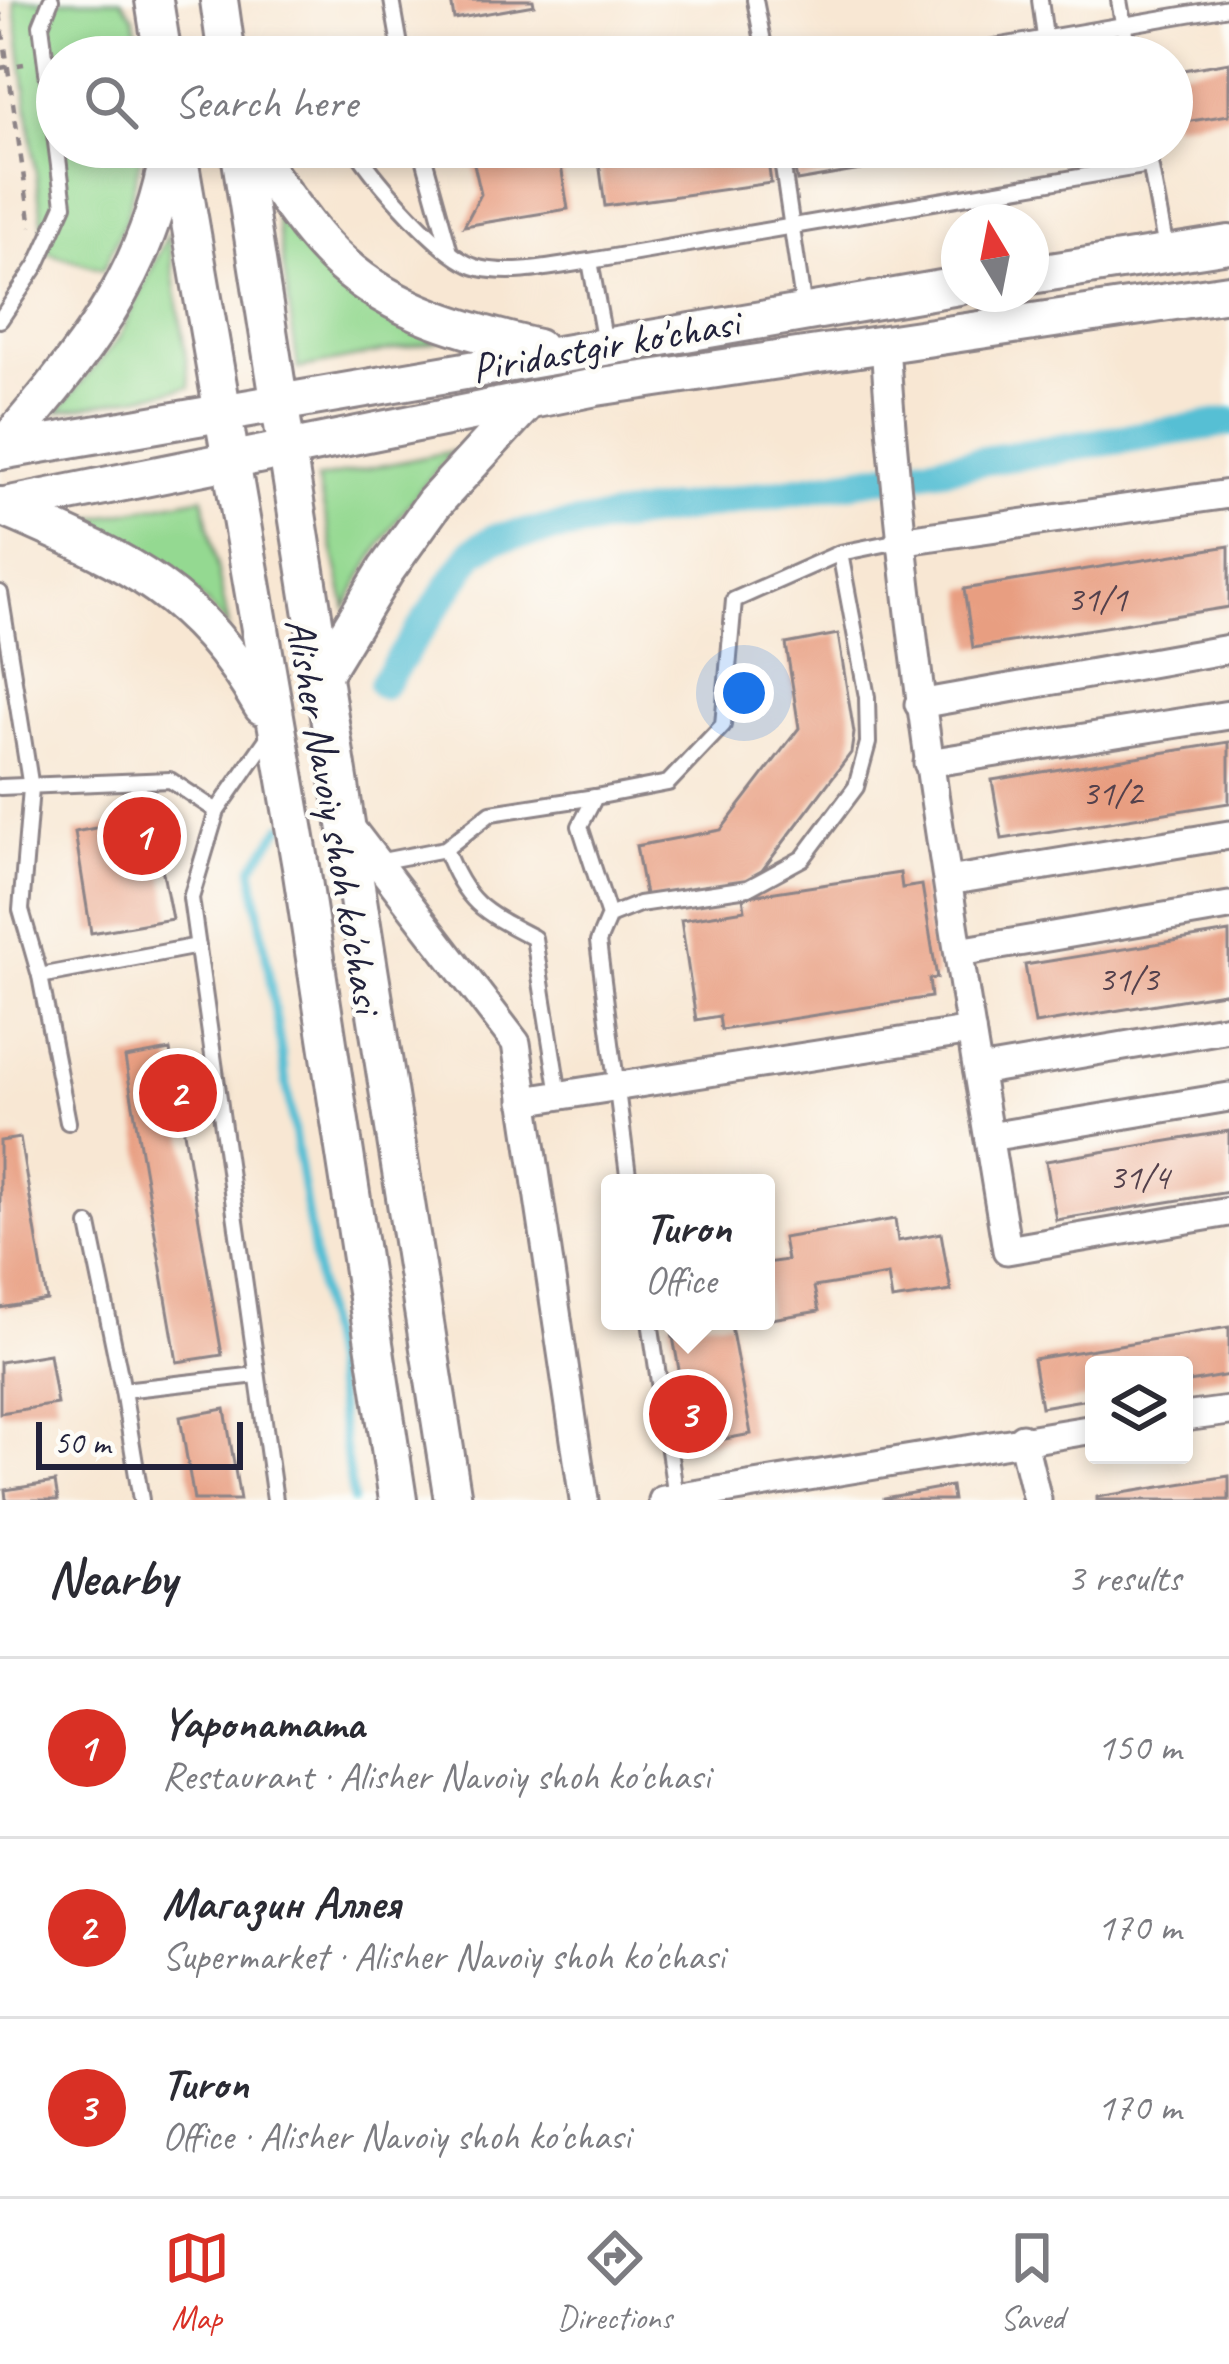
<!DOCTYPE html>
<html lang="en">
<head>
<meta charset="utf-8">
<style>
  body { margin:0; font-family:Caveat,sans-serif; background:#f7f7f7; color:#2b2b33 }
  .controls { position:absolute; right:36px; bottom:36px; display:grid; overflow:hidden; border-radius:12px; box-shadow:0 6px 18px #0003 }
  .controls button { width:108px; height:108px; display:grid; place-items:center; padding:0; border:0; border-bottom:3px solid #e1e1e2; background:#fff; color:#2b2b33; font:60px sans-serif }
  .compass { position:absolute; left:941px; top:204px; width:108px; height:108px; border-radius:50%; background:#fff; box-shadow:0 6px 18px #0003; rotate:350deg }
  .scale { position:absolute; left:36px; bottom:30px; width:207px; box-sizing:border-box; padding-left:12px; border:6px solid #22223b; border-top:0; font-size:33px; line-height:42px; white-space:nowrap; color:#22223b; -webkit-text-stroke:9px #fdfcf7; paint-order:stroke }
  .you { position:absolute; left:744px; top:693px; width:42px; height:42px; margin:-30px; border:9px solid #fff; border-radius:50%; background:#1a73e8; box-shadow:0 0 0 18px #1a73e833 }
  .badge { display:grid; place-items:center; width:78px; height:78px; border-radius:50%; background:#d93025; color:#fff; font-size:39px; font-weight:700 }
  .pin { position:absolute; translate:-50% -50%; border:6px solid #fff; box-shadow:0 3px 12px #0006 }
  .popup { position:absolute; left:601px; top:1174px; width:174px; height:156px; box-sizing:border-box; display:grid; place-content:center; border-radius:12px; background:#fff; filter:drop-shadow(0 3px 9px #0005); font-size:39px; white-space:nowrap; color:#7c7c81 }
  .popup b { font-size:45px; color:#2b2b33 }
  .popup::after { content:''; position:absolute; left:50%; top:100%; margin-left:-24px; border:24px solid transparent; border-top-color:#fff }
  .list { margin:0; padding:0; list-style:none }
  h2 { display:flex; justify-content:space-between; align-items:center; height:156px; margin:0; padding:0 48px; font-size:51px }
  h2 small { font-size:39px; font-weight:400; color:#7c7c81 }
  .list li { display:grid; grid-template-columns:78px 1fr auto; gap:36px; align-items:center; box-sizing:border-box; height:180px; padding:0 48px; border-top:3px solid #e1e1e2 }
  .list b { display:block; font-size:45px; white-space:nowrap }
  .list p { margin:0; font-size:39px; white-space:nowrap; color:#7c7c81 }
  .list em { font-size:39px; font-style:normal; color:#7c7c81 }
  .icon { flex:none; width:66px; height:66px; fill:none; stroke:currentColor; stroke-width:2; stroke-linecap:round; stroke-linejoin:round }
  .map { position:relative; flex:none; width:1229px; height:1500px; overflow:hidden }
  .search { position:absolute; background:#fff; box-shadow:0 6px 18px #0003; left:36px; right:36px; top:36px; height:132px; display:flex; align-items:center; gap:30px; box-sizing:border-box; padding:0 42px; border-radius:66px; color:#7c7c81; font-size:45px }
  .sheet { height:696px; background:#fff }
  nav { display:flex; justify-content:space-around; align-items:center; box-sizing:border-box; height:168px; border-top:3px solid #e1e1e2; background:#fff; font-size:33px; color:#7c7c81 }
  nav a { display:grid; justify-items:center; gap:6px }
  nav .on { color:#d93025 }
  .map>svg:first-child { display:block }
  .green { fill:#94d991; stroke:#5b7e66; stroke-width:3 }
  .lines { fill:none; stroke-linecap:round; stroke-linejoin:round }
  .stream { stroke:#57bfd4; stroke-width:9 }
  .canal { stroke:#57bfd4; stroke-width:30 }
  .building { fill:#e89e81 }
  .service-casing { stroke:#8d8487; stroke-width:20 }
  .minor-casing { stroke:#8d8487; stroke-width:33 }
  .secondary-casing { stroke:#8d8487; stroke-width:42 }
  .path { stroke:#8d8487; stroke-width:4.5; stroke-dasharray:9 9; stroke-linecap:butt }
  .service { stroke:#fff; stroke-width:14 }
  .minor { stroke:#fff; stroke-width:27 }
  .secondary { stroke:#fff; stroke-width:36 }
  .labels { text-anchor:middle; stroke-width:9; stroke-linejoin:round; paint-order:stroke }
  .number-label { font-size:36px; fill:#54414c }
  .street-label { font-size:42px; fill:#22223b; stroke:#fdfcf7 }
</style>
</head>
<body>
<div class="map">
<svg width="1229" height="1500" viewBox="0 0 1229 1500">
  <rect width="100%" height="100%" fill="#fdfcf7"/>
  <filter id="ink" filterUnits="userSpaceOnUse"><feTurbulence type="fractalNoise" baseFrequency=".00833" numOctaves="2"/><feDisplacementMap in="SourceGraphic" scale="24" xChannelSelector="R" yChannelSelector="G"/><feConvolveMatrix kernelMatrix="1 2 1 2 8 2 1 2 1" color-interpolation-filters="sRGB"/></filter>
  <filter id="wash" filterUnits="userSpaceOnUse"><feTurbulence type="fractalNoise" baseFrequency=".004" numOctaves="4" result="noise"/><feDisplacementMap in="SourceGraphic" scale="48" xChannelSelector="R" yChannelSelector="G"/><feGaussianBlur stdDeviation="2.7" result="paint"/><feColorMatrix in="noise" values="0 0 0 0 0 0 0 0 0 0 0 0 0 0 0 0 0 1.4 0 .05"/><feComposite in="paint" operator="in"/></filter>
  <g filter="url(#wash)">
    <rect width="100%" height="100%" fill="#f8e7d3"/>
    <g class="green">
      <polygon points="14,0 121,0 134,17 142,57 57,57 57,147 143,147 126,219 103,270 46,252"/>
      <path d="M275,208c42,65 94,98 162,133l-139,28z"/>
      <polygon points="168,234 190,387 57,412 119,338"/>
      <path d="M453,451c-44,50 -79,96 -107,157l-29,-129z"/>
      <polygon points="203,497 229,627 180,576 80,521"/>
    </g>
    <g class="lines">
      <polyline class="stream" points="282,826 252,868 353,1500"/>
      <polyline class="canal" points="383,684 473,552 495,538 1229,422"/>
    </g>
    <g id="blocks">
      <g class="building">
        <polygon points="451,0 533,0 534,5 454,19"/>
        <polygon points="542,46 544,57 493,57 492,55"/>
        <polygon points="1229,62 1229,115 1172,124 1172,72"/>
        <polygon points="470,147 558,147 568,209 464,226 481,194"/>
        <polygon points="597,147 766,147 771,183 605,206"/>
        <polygon points="791,147 982,147 982,149 797,181"/>
        <polygon points="1229,546 1229,607 973,648 964,589"/>
        <polygon points="838,634 854,733 851,753 761,872 741,884 646,900 636,846 721,830 799,728 786,644"/>
        <polygon points="1229,742 1229,803 1002,839 992,780"/>
        <polygon points="152,817 172,919 91,933 75,832"/>
        <polygon points="900,873 902,888 922,885 937,978 929,979 931,997 721,1030 719,1016 696,1020 681,920 745,910 743,897"/>
        <polygon points="1229,932 1229,992 1035,1024 1025,965"/>
        <polygon points="170,1050 222,1355 177,1362 125,1058"/>
        <polygon points="1229,1131 1229,1192 1056,1220 1046,1161"/>
        <polygon points="20,1138 47,1300 0,1308 0,1141"/>
        <polygon points="895,1219 898,1241 941,1233 951,1291 892,1300 888,1275 814,1287 819,1311 766,1320 766,1263 787,1260 783,1238"/>
        <polygon points="670,1321 730,1321 751,1434 693,1445"/>
        <polygon points="1229,1327 1229,1375 1184,1383 1184,1365 1094,1365 1094,1398 1041,1407 1033,1359"/>
        <polygon points="49,1354 57,1404 0,1413 0,1362"/>
        <polygon points="225,1409 240,1500 194,1500 180,1417"/>
        <polygon points="1229,1476 1229,1500 1097,1500 1097,1497"/>
        <polygon points="55,1482 58,1500 6,1500 5,1490"/>
        <polygon points="951,1486 953,1500 884,1500 884,1498"/>
      </g>
    </g>
  </g>
  <g filter="url(#ink)">
    <use href="#blocks" fill-opacity="0" stroke="#8d8487" stroke-width="3"/>
    <g class="lines">
      <defs>
        <g id="service">
          <polyline points="392,0 402,57"/>
          <polyline points="755,0 766,57"/>
          <polyline points="1040,0 1045,37"/>
          <polyline points="1119,0 1129,57"/>
          <polyline points="936,57 1229,7"/>
          <path d="M354,147c21,32 89,113 125,121 36,8 76,-2 111,-7l15,83"/>
          <polyline points="421,147 450,252"/>
          <polyline points="780,147 804,310"/>
          <polyline points="1147,147 1166,249"/>
          <polyline points="590,261 1149,165"/>
          <polyline points="0,320 37,265 64,205 41,25 51,0"/>
          <polyline points="0,593 31,788 21,910 40,976 68,1122"/>
          <polyline points="271,733 217,811 191,898 275,1500"/>
          <polyline points="0,787 170,780 217,811"/>
          <path d="M445,849c21,55 39,63 89,89l25,157"/>
          <polyline points="377,862 445,849 491,813 595,797"/>
          <polyline points="609,916 580,826 595,797 668,783 723,725 734,600 840,553 899,541"/>
          <polyline points="40,976 198,946"/>
          <polyline points="629,1183 598,942 609,916 639,904 748,888 803,858 856,787 868,743 867,697 840,553"/>
          <polyline points="89,1225 123,1390"/>
          <polyline points="650,1321 676,1498"/>
          <polyline points="141,1500 123,1390 257,1375"/>
        </g>
        <g id="minor">
          <path d="M885,344c19,305 73,605 122,906l222,-38"/>
          <polyline points="899,541 1229,494"/>
          <polyline points="919,704 1229,649"/>
          <polyline points="928,763 1229,715"/>
          <polyline points="347,823 516,1043 584,1500"/>
          <polyline points="948,881 1229,835"/>
          <polyline points="959,952 1229,906"/>
          <polyline points="978,1071 1229,1028"/>
          <polyline points="524,1101 971,1031"/>
          <polyline points="989,1137 1229,1097"/>
          <polyline points="1184,1417 1229,1411"/>
          <polyline points="1022,1438 1037,1500"/>
          <polyline points="663,1500 1094,1429"/>
        </g>
        <g id="secondary">
          <polyline points="154,0 163,57"/>
          <polyline points="219,0 227,57"/>
          <polyline points="177,147 301,867 398,1500"/>
          <polyline points="239,147 453,1500"/>
          <path d="M249,147c29,38 57,85 93,117 55,50 126,67 195,84"/>
          <polyline points="1031,275 1229,244"/>
          <polyline points="0,451 959,286"/>
          <path d="M0,451c81,-95 147,-172 169,-299"/>
          <path d="M0,506c120,53 194,80 262,200"/>
          <polyline points="0,507 596,387 1229,293"/>
          <polyline points="322,675 386,570 434,503 526,403"/>
        </g>
      </defs>
      <use href="#service" class="service-casing"/>
      <use href="#minor" class="minor-casing"/>
      <use href="#secondary" class="secondary-casing"/>
      <g class="path">
        <polyline points="0,13 31,227"/>
        <polyline points="0,68 24,64"/>
      </g>
      <use href="#service" class="service"/>
      <use href="#minor" class="minor"/>
      <use href="#secondary" class="secondary"/>
    </g>
  </g>
  <g class="labels">
    <g class="number-label">
      <text x="1097" y="611">31/1</text>
      <text x="1112" y="805">31/2</text>
      <text x="1128" y="991">31/3</text>
      <text x="1139" y="1189">31/4</text>
    </g>
    <g class="street-label">
      <text transform="translate(605 344) rotate(-10)" y="15">Piridastgir ko'chasi</text>
      <text transform="translate(335 815) rotate(80)" y="15">Alisher Navoiy shoh ko'chasi</text>
    </g>
  </g>
</svg>
<div class="controls">
<button><svg class="icon" aria-label="layers" viewBox="0 0 24 24"><path d="M12 4l9 5-9 5-9-5zM3 14l9 5 9-5"/></svg></button>
</div>
<svg class="compass" viewBox="-18 -18 36 36"><path d="M0-13l5 13h-10z" fill="#e53935"/><path d="M0 13l5-13h-10z" fill="#7c7c81"/></svg>
<div class="scale">50 m</div>
<div class="you"></div>
<div class="pin badge" style="left:142px;top:836px">1</div>
<div class="pin badge" style="left:178px;top:1093px">2</div>
<div class="pin badge" style="left:688px;top:1414px">3</div>
<div class="popup"><b>Turon</b>Office</div>
<div class="search"><svg class="icon" aria-label="search" viewBox="0 0 24 24"><circle cx="10" cy="10" r="6"/><path d="M15 15l6 6"/></svg>Search here</div>
</div>
<section class="sheet">
<h2>Nearby<small>3 results</small></h2>
<ul class="list">
<li><span class="badge">1</span><div><b>Yaponamama</b><p>Restaurant · Alisher Navoiy shoh ko'chasi</p></div><em>150 m</em></li>
<li><span class="badge">2</span><div><b>Магазин Аллея</b><p>Supermarket · Alisher Navoiy shoh ko'chasi</p></div><em>170 m</em></li>
<li><span class="badge">3</span><div><b>Turon</b><p>Office · Alisher Navoiy shoh ko'chasi</p></div><em>170 m</em></li>
</ul>
</section>
<nav>
<a class="on"><svg class="icon" aria-label="map" viewBox="0 0 24 24"><path d="M3 6l6-2 6 2 6-2v14l-6 2-6-2-6 2zM9 4v14M15 6v14"/></svg>Map</a>
<a><svg class="icon" aria-label="directions" viewBox="0 0 24 24"><path d="M12 3l9 9-9 9-9-9zM9 14v-3h6M13 9l2 2-2 2"/></svg>Directions</a>
<a><svg class="icon" aria-label="saved" viewBox="0 0 24 24"><path d="M7 4h10v16l-5-4-5 4z"/></svg>Saved</a>
</nav>
</body>
</html>
